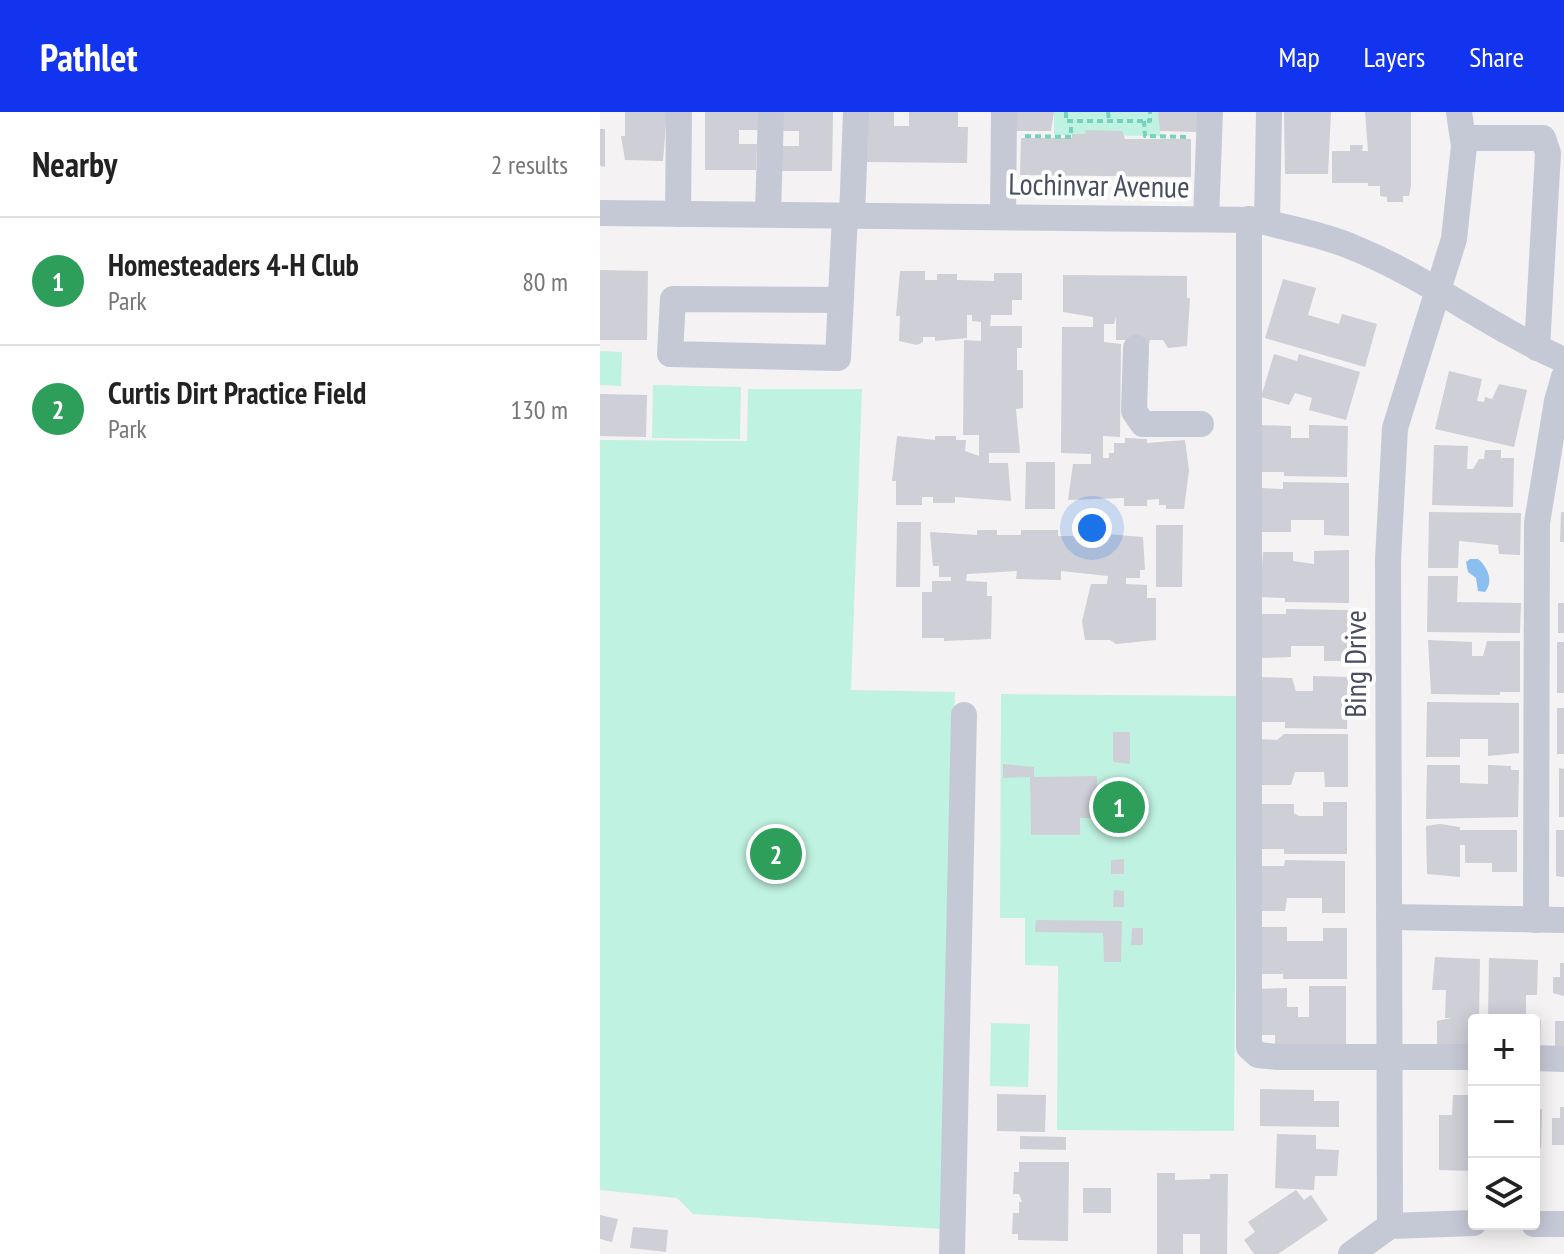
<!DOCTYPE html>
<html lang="en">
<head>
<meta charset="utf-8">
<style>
  body { margin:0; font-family:"PT Sans Narrow",sans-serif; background:#f6f6f6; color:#222 }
  .controls { position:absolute; right:24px; bottom:24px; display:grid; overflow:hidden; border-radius:8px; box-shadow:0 4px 20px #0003 }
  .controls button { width:72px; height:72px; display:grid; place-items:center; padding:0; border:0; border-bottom:2px solid #e0e0e0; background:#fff; color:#222; font:40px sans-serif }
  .you { position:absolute; left:492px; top:416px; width:28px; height:28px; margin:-20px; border:6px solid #fff; border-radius:50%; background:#1a73e8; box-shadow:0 0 0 12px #1a73e833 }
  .badge { display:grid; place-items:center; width:52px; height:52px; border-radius:50%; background:#1234ee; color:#fff; font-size:26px; font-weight:700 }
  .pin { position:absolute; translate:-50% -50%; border:4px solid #fff; box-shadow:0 2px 8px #0006 }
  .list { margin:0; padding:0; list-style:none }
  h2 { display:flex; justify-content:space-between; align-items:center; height:104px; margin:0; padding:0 32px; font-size:34px }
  h2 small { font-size:26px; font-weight:400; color:#767676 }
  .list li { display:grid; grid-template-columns:52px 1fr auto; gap:24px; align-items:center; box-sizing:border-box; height:128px; padding:0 32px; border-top:2px solid #e0e0e0 }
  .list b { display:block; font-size:30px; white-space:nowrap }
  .list p { margin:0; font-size:26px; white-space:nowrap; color:#767676 }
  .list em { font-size:26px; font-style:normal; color:#767676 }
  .icon { flex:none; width:44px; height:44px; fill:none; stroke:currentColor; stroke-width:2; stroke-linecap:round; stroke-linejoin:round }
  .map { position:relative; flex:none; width:964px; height:1142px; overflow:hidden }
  header { display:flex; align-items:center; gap:48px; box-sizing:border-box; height:112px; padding:0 40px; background:#1234ee; color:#fff }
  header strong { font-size:38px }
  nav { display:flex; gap:44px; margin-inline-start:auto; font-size:28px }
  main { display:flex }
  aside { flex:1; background:#fff }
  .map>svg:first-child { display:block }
  .green { fill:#c0f2e1 }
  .water { fill:#8bbff0 }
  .building { fill:#cecfd7 }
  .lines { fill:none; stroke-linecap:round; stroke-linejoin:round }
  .path { stroke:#76d2be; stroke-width:4; stroke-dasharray:6 4; stroke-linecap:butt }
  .minor { stroke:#c5c9d6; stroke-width:26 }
  .labels { text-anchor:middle; stroke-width:8; stroke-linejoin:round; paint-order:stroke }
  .street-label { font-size:30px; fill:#484e60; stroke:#fff }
</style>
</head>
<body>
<header>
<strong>Pathlet</strong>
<nav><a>Map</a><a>Layers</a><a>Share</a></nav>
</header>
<main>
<aside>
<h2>Nearby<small>2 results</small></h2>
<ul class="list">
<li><span class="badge" style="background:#2e9e5b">1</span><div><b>Homesteaders 4-H Club</b><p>Park</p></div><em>80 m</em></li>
<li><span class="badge" style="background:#2e9e5b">2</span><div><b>Curtis Dirt Practice Field</b><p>Park</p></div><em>130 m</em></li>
</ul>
</aside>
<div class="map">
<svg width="964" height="1142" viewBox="0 0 964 1142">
  <rect width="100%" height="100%" fill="#f4f2f2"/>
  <g class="green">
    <polygon points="454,0 560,0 560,24 454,23"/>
    <polygon points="0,239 22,240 21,274 0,273"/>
    <polygon points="53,273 141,275 140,327 52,326"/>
    <polygon points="148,277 262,277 251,578 355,580 343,1117 93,1102 77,1086 0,1078 0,328 147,329"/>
    <polygon points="401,582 637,584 634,1019 457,1018 458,854 425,853 425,806 400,806"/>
    <polygon points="391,911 430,912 428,975 390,974"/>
  </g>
  <path class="water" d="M870,447h8c10,8 16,23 7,33l-7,-1 -2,-13 -8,-6 -2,-10z"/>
  <g class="building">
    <polygon points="25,0 67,0 63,49 25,48 21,24 25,24"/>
    <polygon points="105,0 158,0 158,18 139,18 139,32 157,32 156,58 105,58"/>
    <polygon points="181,0 233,0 232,59 181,59 181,34 199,34 199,19 181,19"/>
    <polygon points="268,0 294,0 294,14 309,14 309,0 358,0 358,15 368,15 367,51 267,50"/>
    <polygon points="414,0 454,0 451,19 414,19"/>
    <polygon points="558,0 598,0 598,20 560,19"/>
    <polygon points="684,0 731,0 728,62 685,62"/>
    <polygon points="765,0 811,0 811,74 809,84 803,84 803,90 787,90 787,85 780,84 780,74 768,74 768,71 732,71 732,39 750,39 750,33 763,33 762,39 768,39"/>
    <polygon points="0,17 5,17 5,55 0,54"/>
    <polygon points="486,18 522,19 525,27 591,27 591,65 420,63 421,26 472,26 472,22 485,22"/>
    <polygon points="0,158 48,159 47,228 0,228"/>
    <polygon points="300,159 325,159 325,168 337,168 337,162 357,162 357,168 394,169 394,161 422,161 422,188 412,188 412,203 391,203 390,214 422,214 422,236 417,236 417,258 423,258 423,296 416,297 420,341 389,341 389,351 408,351 411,389 355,385 355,391 333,391 333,385 322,385 322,393 296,393 296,369 292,369 297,324 335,328 335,324 356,324 356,328 366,328 365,339 379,344 379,323 363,323 364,228 381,229 381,210 372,209 372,203 367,203 367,226 335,229 335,225 323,225 323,230 317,233 299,229 300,204 296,204"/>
    <polygon points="463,163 587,164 587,186 590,186 587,234 568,236 563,228 550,228 549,233 527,232 527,228 516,228 516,205 514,212 504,212 504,230 521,232 520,325 503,324 503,346 509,346 509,341 514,341 514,331 525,331 525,326 547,327 547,331 585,328 589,358 584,397 566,397 566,393 559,393 559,387 547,388 547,394 524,394 524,386 468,388 473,352 491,352 491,342 461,341 462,215 493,215 493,205 463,200"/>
    <polygon points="683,167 716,176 708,203 739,212 742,202 777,212 765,255 665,226"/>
    <polygon points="674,242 697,249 699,242 760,260 746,308 709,298 712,286 695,281 689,293 661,285"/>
    <polygon points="849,259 882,267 877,289 884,290 885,285 892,287 899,272 927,278 914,335 835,317"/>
    <polygon points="0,282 47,283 46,325 0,324"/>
    <polygon points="660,313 691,314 691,326 709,326 709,313 748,314 747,365 684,364 684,360 659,360"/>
    <polygon points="834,333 868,334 867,357 873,357 879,347 884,347 885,338 901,338 901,346 914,346 913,395 832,393"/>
    <polygon points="426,350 455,350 455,397 425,397"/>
    <polygon points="683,370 749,371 749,424 724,423 724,408 691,408 691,420 662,420 659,376 683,377"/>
    <polygon points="829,400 921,401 920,443 899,442 898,433 859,429 858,456 828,456"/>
    <polygon points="961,400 964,400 964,430 960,430"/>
    <polygon points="297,410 321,410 320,475 296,475"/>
    <polygon points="556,413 583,413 582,475 556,475"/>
    <polygon points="377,418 397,418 397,423 421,423 421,418 458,418 458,424 482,424 482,420 543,425 545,458 540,458 540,466 526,466 526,472 547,473 547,486 556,486 556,528 516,532 510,528 485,528 482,509 491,472 507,472 508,464 461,459 461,468 416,467 417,459 367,462 366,469 387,470 387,484 392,484 391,527 344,529 344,526 322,526 322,480 332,480 332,469 351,469 351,465 339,465 339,454 333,454 330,420 377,423"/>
    <polygon points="749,438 749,491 685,490 685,486 660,485 663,440 693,440 693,449 714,452 714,439"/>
    <polygon points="828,464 858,464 857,490 921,491 920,521 827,520"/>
    <rect x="958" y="491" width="6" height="30"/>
    <polygon points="686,497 748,498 747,549 724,549 724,534 691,534 691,545 661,546 661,502 686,502"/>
    <polygon points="828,528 872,530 872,544 883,544 887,529 920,529 920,580 900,580 900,583 831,582"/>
    <rect x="957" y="530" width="7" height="51"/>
    <polygon points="713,564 748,565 747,617 685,616 685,610 660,610 660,565 692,566 696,579 713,579"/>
    <polygon points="827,590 919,591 919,641 888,644 888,627 860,627 860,645 826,645"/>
    <rect x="957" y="596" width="7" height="46"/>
    <polygon points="513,620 530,620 530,652 513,650"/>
    <polygon points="684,622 748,622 748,675 725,675 724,660 695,660 691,673 660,673 660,627 677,628"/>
    <polygon points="403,652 434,655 434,665 497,664 497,706 480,706 480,723 431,723 430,665 403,666"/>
    <polygon points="827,653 860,653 860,671 888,672 888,653 911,654 911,658 919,658 918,705 826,707"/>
    <polygon points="959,656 964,657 964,705 959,705"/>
    <polygon points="723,690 747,690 747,742 684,742 684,737 660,737 660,692 694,692 694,701 699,704 723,704"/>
    <polygon points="513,706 525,707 524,723 512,723"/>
    <polygon points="840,712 860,715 860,718 917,718 917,760 892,760 892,751 865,751 865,733 860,733 860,765 827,762 826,714"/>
    <polygon points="956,718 964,718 964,765 956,764"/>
    <polygon points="524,747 524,762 511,762 511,748"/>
    <polygon points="685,748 745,749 745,801 722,801 722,786 687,786 685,799 658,799 659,754 684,754"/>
    <polygon points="514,778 524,779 524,795 513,795"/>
    <polygon points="436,808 522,809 521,850 504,850 503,821 435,820"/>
    <polygon points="662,815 687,815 687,829 723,829 723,816 747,816 747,867 683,867 683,862 659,862 659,818"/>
    <polygon points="532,816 543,816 543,833 531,833"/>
    <polygon points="835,845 880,847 879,908 874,908 874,937 837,937 837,909 851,906 845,906 846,878 832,878"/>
    <polygon points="889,846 938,848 937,883 926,883 926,908 888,908"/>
    <polygon points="960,851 964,851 964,884 953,881 953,865 960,865"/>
    <polygon points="709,874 746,874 746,933 675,936 675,923 655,923 655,877 687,876 687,895 698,895 698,905 709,905"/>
    <polygon points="934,908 941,908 940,936 934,936"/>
    <rect x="955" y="909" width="9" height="27"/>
    <polygon points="660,977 714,978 714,989 739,989 739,1015 660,1014"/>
    <polygon points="397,982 446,983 445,1020 397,1019"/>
    <polygon points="853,983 874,983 874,1059 839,1058 839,1003 852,1003"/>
    <polygon points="960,995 964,995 964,1033 952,1033 952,1006 960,1006"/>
    <polygon points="934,997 942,997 941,1036 934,1036"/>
    <polygon points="677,1022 716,1023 716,1037 739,1038 737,1064 715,1064 714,1078 675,1076"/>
    <polygon points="420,1024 466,1025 466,1038 420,1037"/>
    <polygon points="419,1050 469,1050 468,1129 418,1128 418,1122 412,1122 413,1101 419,1101 419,1090 422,1090 419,1082 413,1082 414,1060 419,1060"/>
    <polygon points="557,1061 575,1061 575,1068 610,1067 610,1062 628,1062 627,1142 600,1142 600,1122 583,1122 583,1142 557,1142"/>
    <rect x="483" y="1076" width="28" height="25"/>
    <polygon points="696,1078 704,1088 711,1083 728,1108 678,1142 654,1142 644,1128 655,1120 648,1110"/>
    <polygon points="0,1103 18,1107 12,1130 0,1127"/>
    <polygon points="33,1115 68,1118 66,1140 30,1136"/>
  </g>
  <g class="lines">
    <g class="path">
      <polyline points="466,0 466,9 550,9 550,0"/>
      <polyline points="508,0 509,9"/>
      <polyline points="544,9 545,24 587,25"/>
      <polyline points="425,24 471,25 471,9"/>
    </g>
    <g class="minor">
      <polyline points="863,26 943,26 948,41 937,236"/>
      <path d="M0,101l658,7c31,9 64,14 94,27 75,30 138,81 212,113"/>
      <polyline points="78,102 79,0"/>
      <polyline points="168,102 171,0"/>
      <polyline points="252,104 256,0"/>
      <polyline points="403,105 404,0"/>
      <polyline points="606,107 610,0"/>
      <polyline points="649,107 649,935 658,943 678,945 874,945"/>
      <polyline points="667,110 669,0"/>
      <polyline points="241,188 73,187 70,242 238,246 245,103"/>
      <polyline points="536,236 534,299 543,312 601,312"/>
      <polyline points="789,805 964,808"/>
      <polyline points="936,808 937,411 957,289 964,265"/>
      <polyline points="934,946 964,947"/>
      <polyline points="934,1112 964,1112"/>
      <polyline points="790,1114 788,448 795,316 854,127 864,34 859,0"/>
      <polyline points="352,1142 364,603"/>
      <polyline points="751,1142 790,1114 874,1111"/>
    </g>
  </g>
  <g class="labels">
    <g class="street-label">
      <text transform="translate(499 74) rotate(1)" y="10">Lochinvar Avenue</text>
      <text transform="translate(756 552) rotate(-90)" y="10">Bing Drive</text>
    </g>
  </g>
</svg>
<div class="controls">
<button>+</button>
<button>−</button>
<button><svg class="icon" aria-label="layers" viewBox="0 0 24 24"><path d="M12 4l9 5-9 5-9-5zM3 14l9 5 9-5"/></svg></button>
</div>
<div class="you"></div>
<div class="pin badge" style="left:519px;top:695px;background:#2e9e5b">1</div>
<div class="pin badge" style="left:176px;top:742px;background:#2e9e5b">2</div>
</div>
</main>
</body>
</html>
